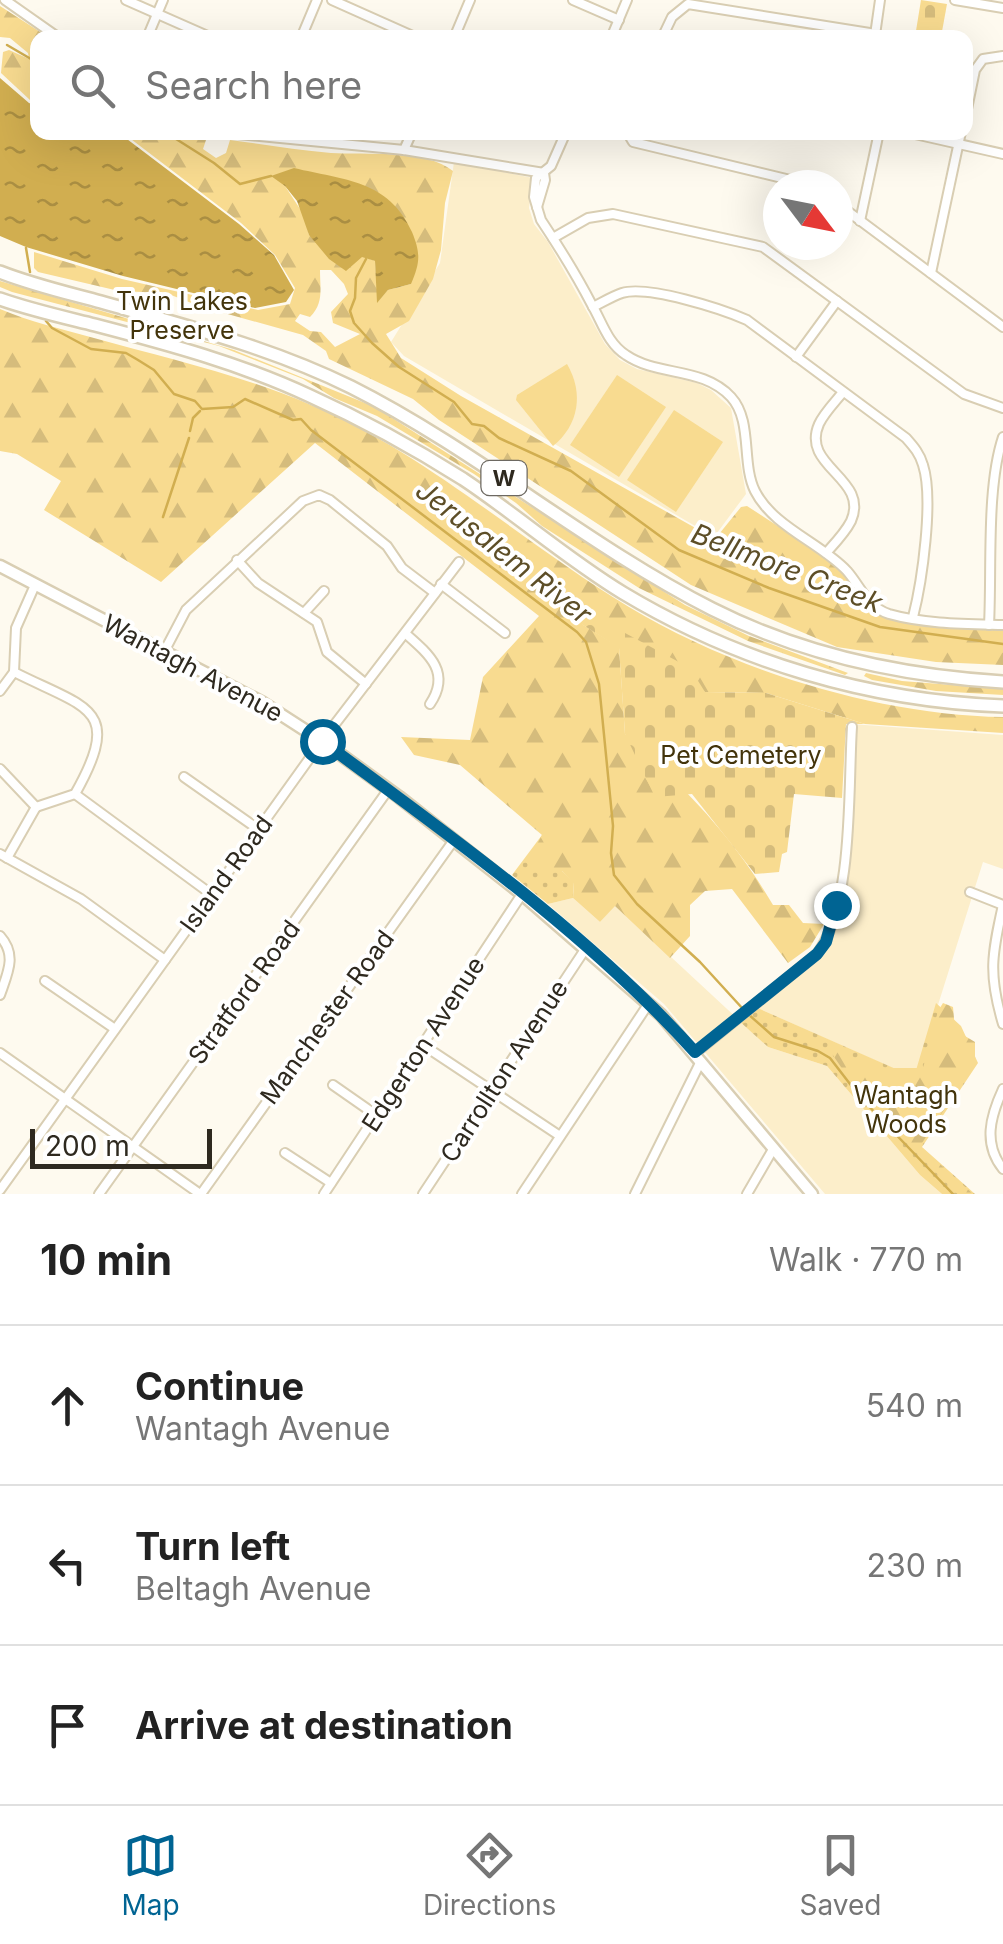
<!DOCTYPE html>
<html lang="en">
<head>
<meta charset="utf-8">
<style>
  body { margin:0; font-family:Inter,sans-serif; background:#f6f6f6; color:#222 }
  .compass { position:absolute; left:763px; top:170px; width:90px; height:90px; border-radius:50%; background:#fff; box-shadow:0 10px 40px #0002; rotate:122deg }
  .scale { position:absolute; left:30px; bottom:25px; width:182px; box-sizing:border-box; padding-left:10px; border:5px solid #2e291f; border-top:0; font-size:28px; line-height:35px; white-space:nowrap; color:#2e291f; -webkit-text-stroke:8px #fff; paint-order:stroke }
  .stop { position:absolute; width:30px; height:30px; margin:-22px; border:8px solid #006493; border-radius:50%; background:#fff }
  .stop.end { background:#006493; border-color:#fff; box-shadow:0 2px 10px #0008 }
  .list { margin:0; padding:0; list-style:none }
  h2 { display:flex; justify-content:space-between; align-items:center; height:130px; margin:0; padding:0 40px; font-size:42px }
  h2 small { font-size:32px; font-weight:400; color:#767676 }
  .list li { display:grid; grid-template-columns:65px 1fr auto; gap:30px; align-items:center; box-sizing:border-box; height:160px; padding:0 40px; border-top:2px solid #e0e0e0 }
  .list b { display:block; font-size:38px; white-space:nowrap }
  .list p { margin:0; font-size:32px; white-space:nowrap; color:#767676 }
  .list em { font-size:32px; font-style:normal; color:#767676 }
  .icon { flex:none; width:55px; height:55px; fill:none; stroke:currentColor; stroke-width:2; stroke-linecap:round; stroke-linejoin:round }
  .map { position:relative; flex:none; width:1003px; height:1194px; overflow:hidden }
  .search { position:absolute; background:#fff; box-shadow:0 10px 40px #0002; left:30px; right:30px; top:30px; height:110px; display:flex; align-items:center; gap:25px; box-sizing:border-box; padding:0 35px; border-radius:20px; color:#767676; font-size:38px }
  .sheet { height:610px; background:#fff }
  nav { display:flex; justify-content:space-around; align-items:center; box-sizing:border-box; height:140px; border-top:2px solid #e0e0e0; background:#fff; font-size:28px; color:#767676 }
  nav a { display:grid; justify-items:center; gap:5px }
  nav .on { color:#006493 }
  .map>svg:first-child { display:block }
  .built { fill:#fceeca }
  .grass { fill:url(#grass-dots) }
  .forest { fill:url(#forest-firs); fill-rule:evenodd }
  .cemetery { fill:url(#cemetery-stones) }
  .pitch { fill:#f8db90 }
  .water { fill:url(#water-ripples) }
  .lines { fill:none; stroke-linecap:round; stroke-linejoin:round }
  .stream { stroke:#d1ae50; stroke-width:2.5 }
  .minor-casing { stroke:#d9ceb3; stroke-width:12 }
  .major-casing { stroke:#d9ceb3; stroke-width:15 }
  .highway-casing { stroke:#d9ceb3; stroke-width:16 }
  .minor { stroke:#fff; stroke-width:8 }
  .major { stroke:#fff; stroke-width:10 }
  .highway { stroke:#fff; stroke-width:11 }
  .route { stroke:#006493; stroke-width:12 }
  .labels { text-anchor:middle; stroke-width:8; stroke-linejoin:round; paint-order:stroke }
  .shield { fill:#fff; stroke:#6d6962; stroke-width:2.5 }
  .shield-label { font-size:22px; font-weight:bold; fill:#2e291f }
  .park-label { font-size:25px; fill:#43340b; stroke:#fff }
  .street-label { font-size:25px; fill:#2e291f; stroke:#fff }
  .water-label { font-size:28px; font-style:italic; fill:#5d4e27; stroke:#fff }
</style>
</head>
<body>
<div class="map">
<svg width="1003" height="1194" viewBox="0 0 1003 1194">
  <defs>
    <pattern id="grass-dots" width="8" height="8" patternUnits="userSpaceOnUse" patternTransform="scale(2.5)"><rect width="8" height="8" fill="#f8db90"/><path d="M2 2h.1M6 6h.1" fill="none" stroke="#d5bc7c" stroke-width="1.8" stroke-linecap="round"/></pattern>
    <pattern id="forest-firs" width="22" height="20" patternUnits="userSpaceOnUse" patternTransform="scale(2.5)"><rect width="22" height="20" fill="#f8db90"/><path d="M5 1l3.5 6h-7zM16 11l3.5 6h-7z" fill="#d5bc7c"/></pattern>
    <pattern id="cemetery-stones" width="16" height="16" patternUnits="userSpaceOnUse" patternTransform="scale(2.5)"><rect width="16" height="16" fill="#f8db90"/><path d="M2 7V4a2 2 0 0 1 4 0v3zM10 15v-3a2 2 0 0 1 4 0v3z" fill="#d5bc7c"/></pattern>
    <pattern id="water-ripples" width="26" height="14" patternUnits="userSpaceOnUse" patternTransform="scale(2.5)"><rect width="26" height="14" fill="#d1ae50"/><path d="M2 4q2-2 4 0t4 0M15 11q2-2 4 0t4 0" fill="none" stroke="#aa8e42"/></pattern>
  </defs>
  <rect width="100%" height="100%" fill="#fefaef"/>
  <g class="built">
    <polygon points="454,162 533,178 529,208 534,224 548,242 605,344 620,360 637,369 697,383 711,390 731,408 746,494 714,537 404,356 391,342 440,263"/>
    <polygon points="851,724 1003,735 1003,869 983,862 915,1078 753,1006 825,943 843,879"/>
    <polygon points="573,898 600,922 615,905 768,1047 827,1066 920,1175 942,1194 825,1194 664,1004 548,904"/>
  </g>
  <g class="grass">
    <polygon points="542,835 562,871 574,882 573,898 548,904 512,875"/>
    <polygon points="936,1003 961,1026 978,1063 922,1147 975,1194 942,1194 920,1175 827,1066 768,1047 737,1019 753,1006 914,1077"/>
  </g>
  <g class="forest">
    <polygon points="0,6 48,37 38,38 37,102 30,100 1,73 3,52 9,50 29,59 28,53 10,38 0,37"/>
    <path d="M123,133h78l5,7 -3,9 13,9 10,-5 4,-13c33,4 67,10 101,13 34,2 95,-4 122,18l-8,32 -4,47 -8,29 -24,42 -23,13 15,24 60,38 254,143 26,-32 6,-1 100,65 24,34 17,9 115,11v40l-67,-3 -99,-15 -146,-62 -252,-165 -26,-21 -84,-40 -3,-8 -23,-16 -104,-29 -33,-13 -47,-2 -81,-19 -4,-4v-16l88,27 136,31 32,-6 5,-16 -20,-33 -34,-32zM285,186l126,98 -23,6 -10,11 -3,-40 -66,-26 -5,-20zM320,270h11l13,14 4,10 -17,18 2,11 27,11 -25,13 -14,-15 -11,-1 -15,-10 5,-7 10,3c14,-14 10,-28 10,-47z"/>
    <polygon points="0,281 234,350 375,407 685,605 749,636 848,673 845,675 748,641 639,588 542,526 516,503 474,474 377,416 334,398 303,379 219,346 12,292 0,287"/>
    <path d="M0,309c30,13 62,20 94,29 72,20 148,37 217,67 115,48 212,138 318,202 106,64 250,108 374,110v16l-138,-9 -99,-31 -61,-1 -125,-69 39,24 6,87c59,53 107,101 148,171h16l14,18 21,1 -14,23 -22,16 -56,-74 -27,2 -15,14v31l-20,22 -55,-52 -15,16 -27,-24 1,-15 -12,-12 -17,3 -18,-11 15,-28 -82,-70 -46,-10 -13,-18 69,3 13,-63 56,-61 -224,-173 -154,139 -117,-72 17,-29 -44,-27 -17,-3z"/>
    <polygon points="866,673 902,681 1003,689 1003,695 936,691 872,680 864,676"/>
    <path d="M943,1003l10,4 2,23 20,12v21l-55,83 53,48h-10c-42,-39 -105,-97 -134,-145l54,19h40l15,-57z"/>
  </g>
  <g class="cemetery">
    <polygon points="921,0 947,4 941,37 915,37"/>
    <polygon points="586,612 690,668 705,692 766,693 865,724 846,724 842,798 794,794 787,852 782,854 779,872 755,874 692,794 655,797 625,734 619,648 580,623"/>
  </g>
  <g class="pitch">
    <path d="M567,364c17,29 12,61 -14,82l-37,-46 1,-5z"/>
    <polygon points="617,375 666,407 619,477 570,445"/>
    <polygon points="674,410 723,442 676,512 627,480"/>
  </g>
  <g class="water">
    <polygon points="0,78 29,103 37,106 38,132 119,133 239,224 274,255 294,290 286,302 255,308 123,276 26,247 0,236"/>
    <path d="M294,168c50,12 95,12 118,64 9,22 8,31 -1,52l-23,6 -11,13 -2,-42 -13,-4 -16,14 -17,-12 -20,-24 -12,-34 -12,-15 -14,-10z"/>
  </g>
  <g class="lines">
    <g class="stream">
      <polyline points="7,45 31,59 38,68"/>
      <polyline points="165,132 214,163 240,184 271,176"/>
      <polyline points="26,248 30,272"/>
      <polyline points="366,259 356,278 355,298 350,311 354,323 372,343 399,367 454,402 472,424 484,426 499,438 571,471 679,550 769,588 880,627 1003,644"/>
      <polyline points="46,321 52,328 91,349 126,353 138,360 154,370 174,394 195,401 202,409 233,407 245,399 293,420 301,419 311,430 577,632 586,642 599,684 613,826 611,853 614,875 637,904 700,962 743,1009"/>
      <polyline points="190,431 193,418 200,411"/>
      <polyline points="163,517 189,438"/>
      <polyline points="748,1014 774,1037 818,1051 830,1058 860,1097 953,1194"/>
    </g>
    <defs>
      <g id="minor">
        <polyline points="5,0 59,38"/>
        <polyline points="126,0 212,38"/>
        <polyline points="332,0 417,38"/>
        <polyline points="573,0 619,20"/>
        <polyline points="955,0 1003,8"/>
        <polyline points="875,35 880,0"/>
        <polyline points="147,38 163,0"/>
        <polyline points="301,38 317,0"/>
        <polyline points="454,38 470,0"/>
        <polyline points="611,38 627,0"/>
        <polyline points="662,38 672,17 688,4 876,34"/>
        <polyline points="966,114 975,70 983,59 1003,56"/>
        <polyline points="217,132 404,150 544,173"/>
        <path d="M566,132l-15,34 -15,12 -2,19 7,23c18,27 36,56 51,85 10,17 16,39 34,50 32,22 76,11 105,42 22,24 10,66 24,94 18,36 66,52 92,80 14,16 20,36 42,43 35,10 78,10 114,11"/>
        <polyline points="627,132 633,142 811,185"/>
        <polyline points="906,132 1003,154"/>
        <polyline points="404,150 412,132"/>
        <polyline points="838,204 1003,327"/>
        <polyline points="537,207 545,180 544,173"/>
        <polyline points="860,221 879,132"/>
        <polyline points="553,238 588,218 613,214 763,247 964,394 1003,408"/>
        <polyline points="931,273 961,132"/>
        <path d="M593,307c10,-5 20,-11 29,-14 26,-8 100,16 125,27l159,118c8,9 14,16 17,27 11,34 -1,117 -10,152"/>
        <polyline points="796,357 837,301"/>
        <path d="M826,553c9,-10 19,-20 25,-32 19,-43 -51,-54 -32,-97 5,-11 16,-22 24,-32"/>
        <polyline points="237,560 258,583 317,622 327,652 366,684"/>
        <polyline points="441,584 505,633"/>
        <polyline points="304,613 324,591"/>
        <path d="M989,625c3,-56 -3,-137 14,-188"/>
        <path d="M406,634c24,21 45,39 24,70"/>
        <polyline points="165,650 186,610 303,501 319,495 330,500 387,546 402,568 435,593"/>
        <path d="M14,672c73,37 110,35 61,122l-39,13"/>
        <polyline points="0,691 14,672 16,628 35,585"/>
        <polyline points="0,769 36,807"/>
        <polyline points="184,777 258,829"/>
        <polyline points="75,794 211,894"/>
        <polyline points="0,854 81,899 165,960"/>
        <polyline points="7,858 36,807"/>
        <polyline points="970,892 1003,905"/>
        <path d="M1003,905c-11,49 -15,69 0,119"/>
        <path d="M0,936c17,19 8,36 0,59"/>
        <polyline points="45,981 115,1029"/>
        <polyline points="423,1045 560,1136"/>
        <polyline points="0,1053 200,1194"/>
        <path d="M695,1053l122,-99c37,-50 31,-166 35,-227"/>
        <polyline points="333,1085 376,1115"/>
        <path d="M1003,1089c-13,28 -20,55 0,80"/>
        <polyline points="285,1153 331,1183"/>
        <polyline points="0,1190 322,741 459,562"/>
        <polyline points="99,1194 388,790"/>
        <polyline points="201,1194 454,840"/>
        <polyline points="324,1194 522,894"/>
        <polyline points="423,1194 586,948"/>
        <polyline points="522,1194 649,1003"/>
        <polyline points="635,1194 701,1061"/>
        <polyline points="747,1194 772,1151"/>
      </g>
      <polyline id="major" points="0,566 263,703 322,741 399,797 522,894 661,1015 812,1194"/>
      <g id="highway">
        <path d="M0,272c33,13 68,21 101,30 85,24 171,46 250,85 127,64 235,158 361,222 91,46 190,67 291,73"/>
        <path d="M0,299c31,11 63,18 95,26 73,19 147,39 215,71 53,24 104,52 153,83 54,36 104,80 160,114 115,69 246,108 380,113"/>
      </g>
    </defs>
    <use href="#minor" class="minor-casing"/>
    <use href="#major" class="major-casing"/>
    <use href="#highway" class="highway-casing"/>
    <use href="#minor" class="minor"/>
    <use href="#major" class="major"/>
    <use href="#highway" class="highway"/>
  </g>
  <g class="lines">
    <path class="route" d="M322,741c129,96 265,191 373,311l122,-98 9,-12 10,-37"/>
  </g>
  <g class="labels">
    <rect class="shield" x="481.5" y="461" width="45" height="34" rx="8"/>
    <g class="shield-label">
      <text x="504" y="486">W</text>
    </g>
    <g class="park-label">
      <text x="182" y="310">Twin Lakes<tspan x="182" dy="29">Preserve</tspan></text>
      <text x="741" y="764">Pet Cemetery</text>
      <text x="906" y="1104">Wantagh<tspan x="906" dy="29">Woods</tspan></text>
    </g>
    <g class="street-label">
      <text transform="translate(193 668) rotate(28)" y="9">Wantagh Avenue</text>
      <text transform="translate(226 874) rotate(-54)" y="9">Island Road</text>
      <text transform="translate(244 992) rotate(-54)" y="9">Stratford Road</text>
      <text transform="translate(327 1017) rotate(-54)" y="9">Manchester Road</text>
      <text transform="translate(423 1044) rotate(-57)" y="9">Edgerton Avenue</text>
      <text transform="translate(504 1071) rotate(-57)" y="9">Carrollton Avenue</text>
    </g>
    <g class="water-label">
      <text transform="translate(504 552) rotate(38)" y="10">Jerusalem River</text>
      <text transform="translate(787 568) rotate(21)" y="10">Bellmore Creek</text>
    </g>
  </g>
</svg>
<svg class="compass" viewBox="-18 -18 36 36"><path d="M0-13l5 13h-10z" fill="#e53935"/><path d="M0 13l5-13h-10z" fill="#767676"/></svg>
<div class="scale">200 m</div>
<div class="stop" style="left:322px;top:741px"></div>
<div class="stop end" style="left:836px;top:905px"></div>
<div class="search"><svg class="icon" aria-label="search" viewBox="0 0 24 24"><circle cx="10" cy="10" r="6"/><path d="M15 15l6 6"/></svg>Search here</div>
</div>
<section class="sheet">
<h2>10 min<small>Walk · 770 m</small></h2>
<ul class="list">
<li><svg class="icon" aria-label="ahead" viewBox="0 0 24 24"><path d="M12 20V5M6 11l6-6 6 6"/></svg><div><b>Continue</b><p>Wantagh Avenue</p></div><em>540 m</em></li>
<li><svg class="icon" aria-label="left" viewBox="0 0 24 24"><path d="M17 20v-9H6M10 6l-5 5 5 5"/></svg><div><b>Turn left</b><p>Beltagh Avenue</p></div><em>230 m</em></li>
<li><svg class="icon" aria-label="arrive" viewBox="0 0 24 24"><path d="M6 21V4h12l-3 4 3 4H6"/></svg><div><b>Arrive at destination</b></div></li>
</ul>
</section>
<nav>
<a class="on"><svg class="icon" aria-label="map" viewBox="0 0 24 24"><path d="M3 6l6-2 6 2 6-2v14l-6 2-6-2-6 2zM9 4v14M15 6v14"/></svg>Map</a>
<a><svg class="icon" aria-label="directions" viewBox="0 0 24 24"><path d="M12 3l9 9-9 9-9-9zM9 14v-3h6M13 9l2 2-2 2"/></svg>Directions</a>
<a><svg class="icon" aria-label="saved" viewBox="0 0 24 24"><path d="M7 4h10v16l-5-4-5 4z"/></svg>Saved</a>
</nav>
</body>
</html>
